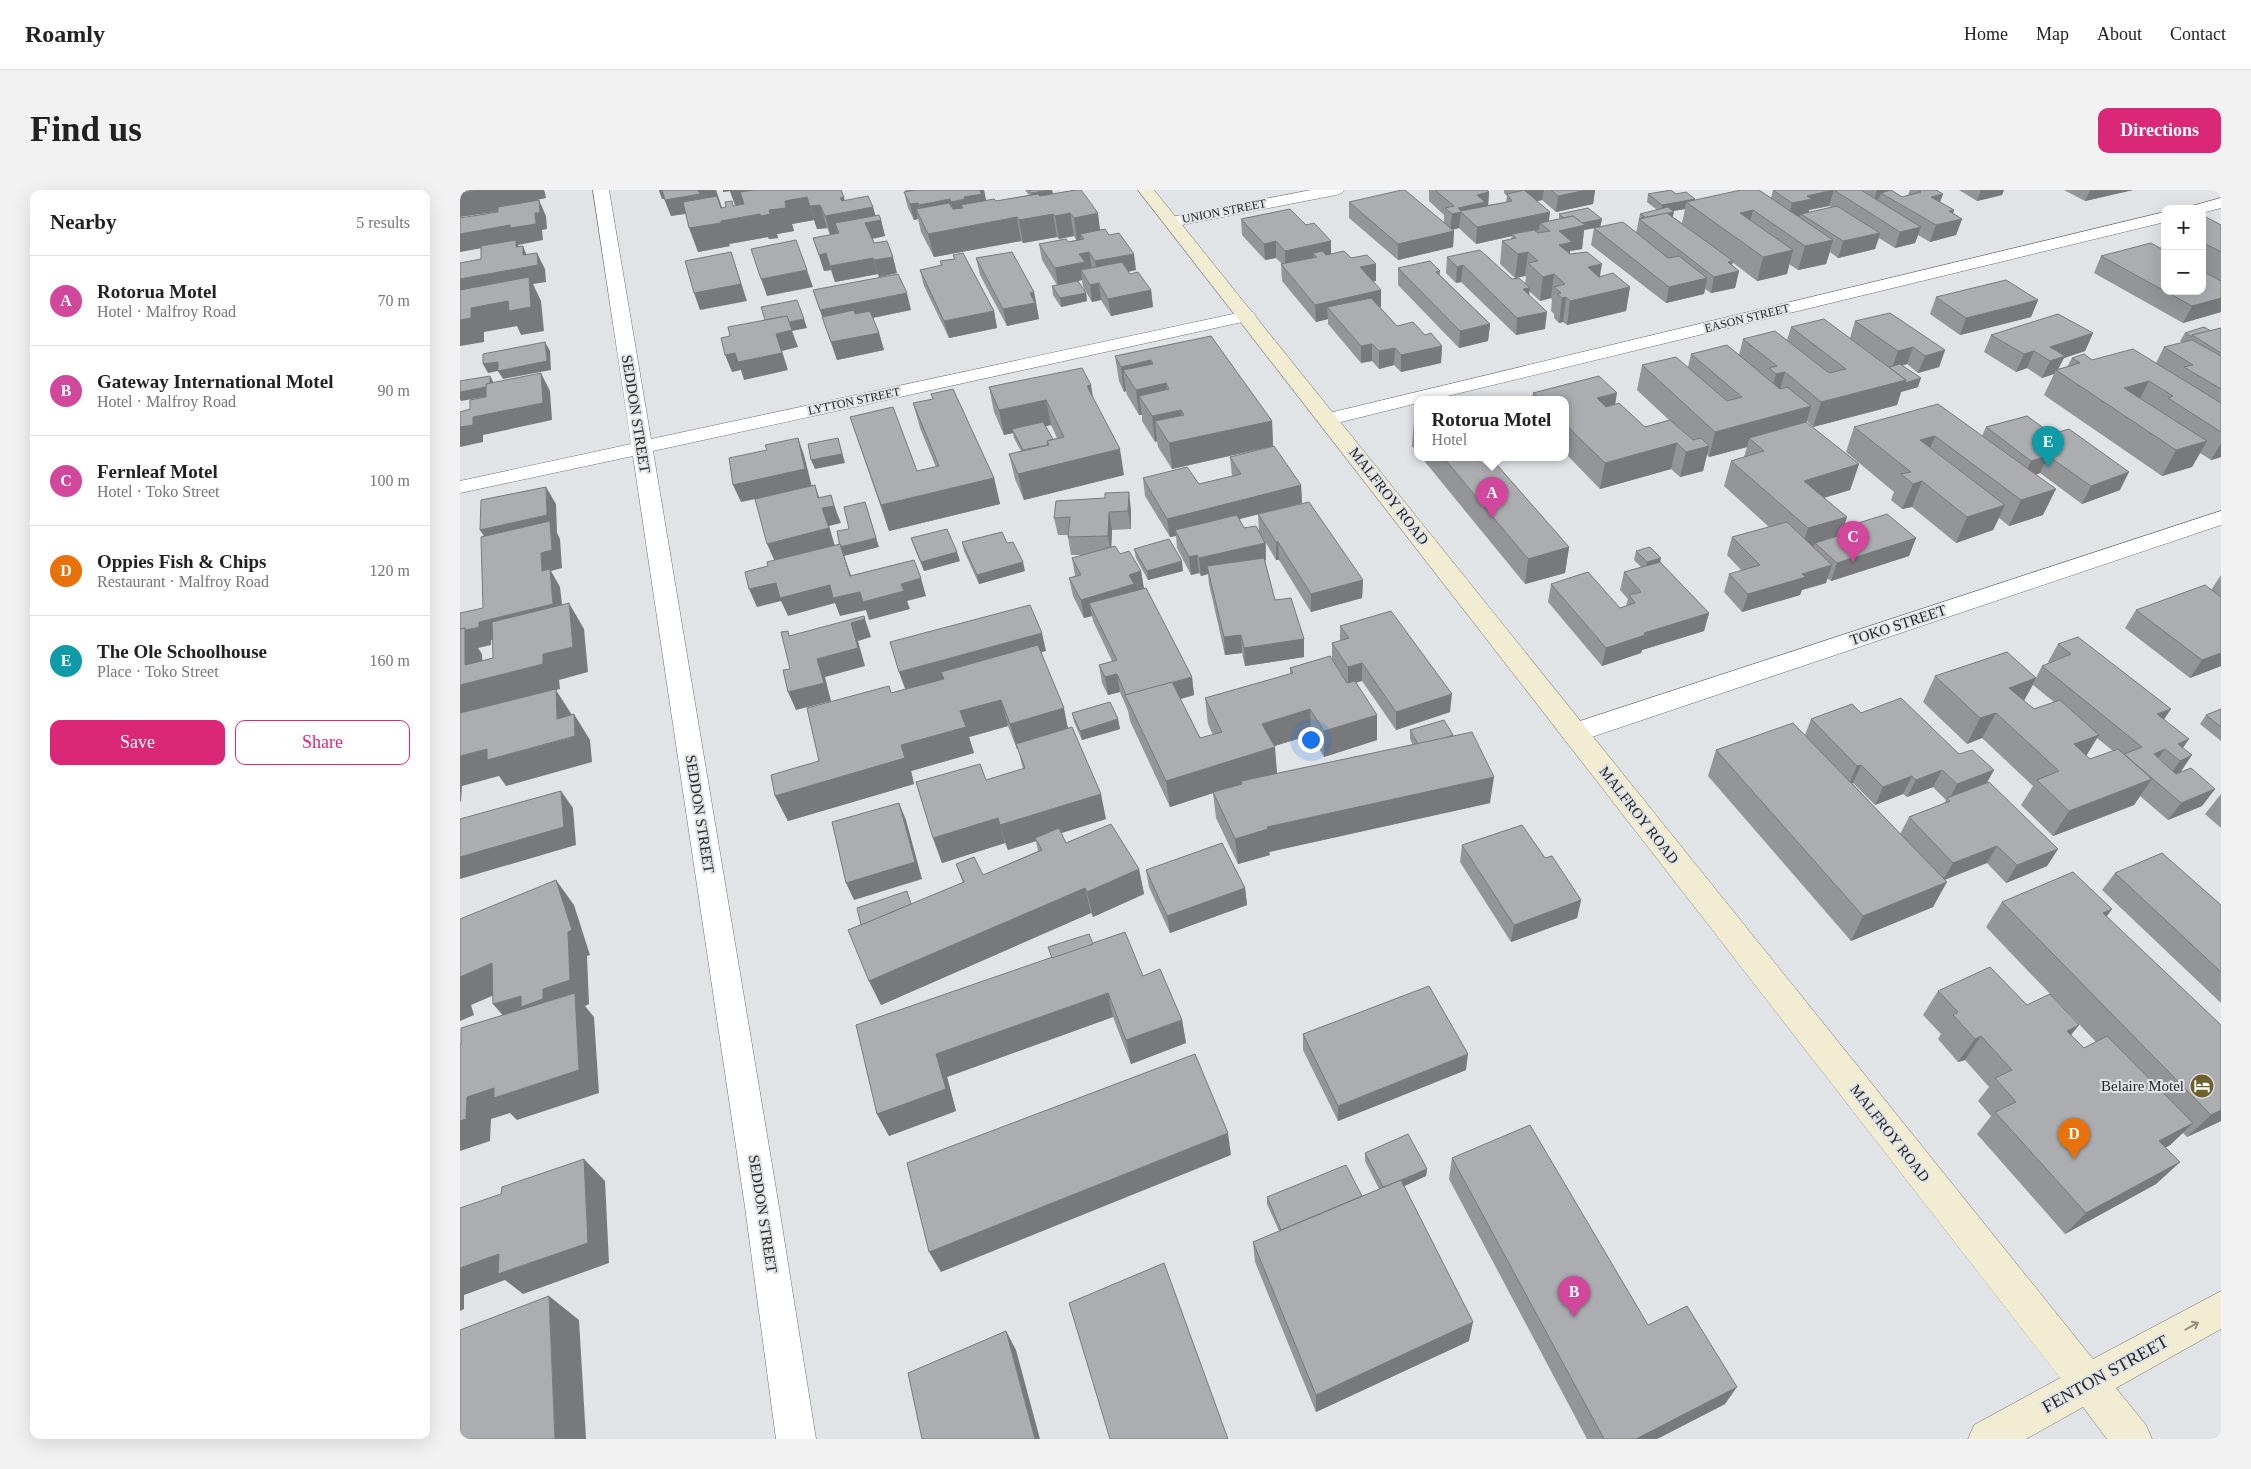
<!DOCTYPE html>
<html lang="en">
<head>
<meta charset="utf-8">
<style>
  body { margin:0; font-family:"Times New Roman",serif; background:#f2f2f2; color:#222 }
  .controls { position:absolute; right:15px; top:15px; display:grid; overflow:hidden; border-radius:10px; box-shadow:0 5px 20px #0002 }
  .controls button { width:45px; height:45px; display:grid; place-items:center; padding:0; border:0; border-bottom:1px solid #e0e0e0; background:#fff; color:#222; font:25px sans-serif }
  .you { position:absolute; left:850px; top:549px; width:18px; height:18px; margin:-12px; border:4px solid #fff; border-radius:50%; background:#1a73e8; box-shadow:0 0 0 8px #1a73e833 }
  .badge { display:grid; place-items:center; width:32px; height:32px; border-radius:50%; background:#db2777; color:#fff; font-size:16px; font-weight:700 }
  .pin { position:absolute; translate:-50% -41px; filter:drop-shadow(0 1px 2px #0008) }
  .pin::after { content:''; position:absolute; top:26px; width:18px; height:15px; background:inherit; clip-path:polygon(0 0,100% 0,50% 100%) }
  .popup { position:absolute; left:954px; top:206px; width:155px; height:65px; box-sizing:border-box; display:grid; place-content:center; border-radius:10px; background:#fff; filter:drop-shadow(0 1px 4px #0005); font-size:16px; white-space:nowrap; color:#767676 }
  .popup b { font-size:19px; color:#222 }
  .popup::after { content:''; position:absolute; left:50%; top:100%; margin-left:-10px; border:10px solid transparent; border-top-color:#fff }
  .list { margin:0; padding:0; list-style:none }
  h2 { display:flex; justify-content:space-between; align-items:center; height:65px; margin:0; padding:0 20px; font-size:21px }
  h2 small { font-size:16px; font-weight:400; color:#767676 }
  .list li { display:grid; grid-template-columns:32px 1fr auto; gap:15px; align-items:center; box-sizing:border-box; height:90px; padding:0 20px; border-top:1px solid #e0e0e0 }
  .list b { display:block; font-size:19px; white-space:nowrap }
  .list p { margin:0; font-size:16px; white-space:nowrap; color:#767676 }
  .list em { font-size:16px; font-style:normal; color:#767676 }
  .actions { display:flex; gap:10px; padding:15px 20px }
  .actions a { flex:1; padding:11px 0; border:1px solid #db2777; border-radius:10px; text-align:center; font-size:18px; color:#db2777 }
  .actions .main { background:#db2777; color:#fff }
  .map { position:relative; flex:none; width:1761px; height:1249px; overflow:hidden; border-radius:10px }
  header { display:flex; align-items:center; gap:30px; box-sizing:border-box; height:70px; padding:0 25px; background:#fff; border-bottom:1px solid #e0e0e0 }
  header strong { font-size:24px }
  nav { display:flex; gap:28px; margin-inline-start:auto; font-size:18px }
  .intro { display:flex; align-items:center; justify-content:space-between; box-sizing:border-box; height:120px; padding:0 30px }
  h1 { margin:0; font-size:35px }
  .button { padding:12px 22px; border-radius:10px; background:#db2777; color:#fff; font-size:18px; font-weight:700 }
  main { display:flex; gap:30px; padding:0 30px }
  aside { flex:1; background:#fff; border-radius:10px; box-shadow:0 5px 20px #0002 }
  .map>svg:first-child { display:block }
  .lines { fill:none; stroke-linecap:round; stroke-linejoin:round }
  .minor-casing { stroke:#6d6f72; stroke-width:1 }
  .secondary-casing { stroke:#6d6f72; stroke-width:1 }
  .minor { fill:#fff; fill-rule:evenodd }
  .secondary { fill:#f2ecd3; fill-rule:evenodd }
  .wall { fill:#939597; fill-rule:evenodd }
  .shaded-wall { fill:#78797b }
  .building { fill:#abadb0; stroke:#78797b }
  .oneway { stroke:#959285 }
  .labels { text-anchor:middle; stroke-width:4; stroke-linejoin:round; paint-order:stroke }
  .far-street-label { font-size:12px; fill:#242526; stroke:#e1e4e7 }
  .street-label { font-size:15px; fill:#242526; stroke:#e1e4e7 }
  .poi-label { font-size:15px; fill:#242526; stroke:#e1e4e7; text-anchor:end }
  .near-street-label { font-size:18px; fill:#242526; stroke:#e1e4e7 }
</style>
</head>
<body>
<header>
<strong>Roamly</strong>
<nav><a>Home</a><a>Map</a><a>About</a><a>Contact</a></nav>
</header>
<div class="intro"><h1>Find us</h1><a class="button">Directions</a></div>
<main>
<aside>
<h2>Nearby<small>5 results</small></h2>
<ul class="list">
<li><span class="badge" style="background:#d1479c">A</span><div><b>Rotorua Motel</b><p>Hotel · Malfroy Road</p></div><em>70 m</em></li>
<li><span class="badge" style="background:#d1479c">B</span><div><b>Gateway International Motel</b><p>Hotel · Malfroy Road</p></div><em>90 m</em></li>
<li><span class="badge" style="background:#d1479c">C</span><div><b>Fernleaf Motel</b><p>Hotel · Toko Street</p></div><em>100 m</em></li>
<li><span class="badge" style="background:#e8710a">D</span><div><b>Oppies Fish &amp; Chips</b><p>Restaurant · Malfroy Road</p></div><em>120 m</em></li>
<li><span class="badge" style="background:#0f9aa8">E</span><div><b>The Ole Schoolhouse</b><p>Place · Toko Street</p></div><em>160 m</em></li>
</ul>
<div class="actions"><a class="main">Save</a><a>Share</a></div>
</aside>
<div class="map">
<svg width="1761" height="1249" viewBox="0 0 1761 1249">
  <rect width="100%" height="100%" fill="#e1e4e7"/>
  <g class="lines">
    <defs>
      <g id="minor">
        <polygon points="133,0 149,0 191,249 787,121 793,122 796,126 793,130 787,131 193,261 319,1017 356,1249 316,1249 285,1017 173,266 0,303 0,291 171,254"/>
        <polygon points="851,0 884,0 882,3 876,5 711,37 705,35 703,32 705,29 711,27"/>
        <polygon points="1761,8 1761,18 1742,23 1742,19 1730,19 1732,16"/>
        <polygon points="1705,22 1705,32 975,209 958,209 958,213 869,235 862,233 859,229 862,225 869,223"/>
        <polygon points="1761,321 1761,335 1123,550 1114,552 1105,550 1101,543 1105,536"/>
      </g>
      <polygon id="secondary" points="678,0 694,0 1633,1169 1761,1101 1761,1139 1656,1198 1686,1235 1692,1249 1647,1249 1623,1217 1566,1249 1508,1249 1514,1235 1600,1188"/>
    </defs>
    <use href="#minor" class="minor-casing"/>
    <use href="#secondary" class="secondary-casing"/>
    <use href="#minor" class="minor"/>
    <use href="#secondary" class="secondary"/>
  </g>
  <g class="wall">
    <polygon points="199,0 256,0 262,18 275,16 270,1 263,2 263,0 385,10 413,17 415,26 421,30 425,46 413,49 414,53 437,83 419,87 418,84 375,92 371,80 364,81 353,48 370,45 367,38 357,39 354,30 332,34 334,41 317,44 318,48 309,49 308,47 269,54 270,56 238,62 226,24 211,26 204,9 202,9"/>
    <polygon points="445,0 524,0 526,10 536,11 569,5 565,0 592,0 593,4 641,40 676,80 668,82 670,84 691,100 693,117 651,126 641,110 632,112 623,97 622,90 618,91 626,103 627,111 601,117 593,105 592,96 597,95 582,70 579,54 608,52 616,50 614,46 599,49 597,47 563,53 561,51 474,67 461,42 458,29 454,30 448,18 444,2 446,2"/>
    <polygon points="969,0 1027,0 1029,2 1028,15 1046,12 1047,6 1044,3 1044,0 1135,0 1133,14 1096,22 1082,10 1077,11 1090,22 1088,31 1099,29 1099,24 1142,29 1140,37 1124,40 1122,59 1110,61 1110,64 1140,86 1170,97 1166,121 1107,135 1103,132 1099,133 1094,128 1094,124 1091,121 1092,110 1091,108 1080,111 1069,101 1069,105 1085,139 1056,145 1001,92 996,93 986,83 987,67 1065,94 1066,87 1065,86 1055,88 1040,74 1042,51 1051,49 1052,46 1016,54 999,38 993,40 994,41 993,57 938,70 889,28 889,12 984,32 984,25 969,11"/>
    <path d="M1313,0h119l10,7 6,-2 2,-5h26l7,4 -3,8 14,8 -1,4 9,5 -6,16 -26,7 -12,-7 -3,8 -20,5 -16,-10 -4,11 -37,9 -8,-6 -4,12 -28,6 -9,-6 -2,10 -30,7 -25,-19v3l7,6 -4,17 -24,5 -6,-4 -1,5 -38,9 -75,-58 3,-17 42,5 4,-19 17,-4 -10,-8 1,-8h28l19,5v1l76,-2zM1369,16l2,1 -22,5v-2zM1225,19l-3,14 -9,-6v-6z"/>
    <polygon points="1499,0 1544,0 1542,5 1517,11"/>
    <polygon points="1604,0 1673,0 1625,11"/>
    <polygon points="1742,28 1761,35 1761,122 1723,133 1634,83 1641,66 1700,58 1705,50 1705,101 1742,101"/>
    <polygon points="781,29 871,64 916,74 916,91 913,91 921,117 920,117 937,136 965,145 982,156 981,173 941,182 934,175 919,179 912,171 901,173 868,134 868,129 856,132 822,91 821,74 822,74 816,68 805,70 782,45"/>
    <polygon points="493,65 534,121 537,138 489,148 464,96 460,80 481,76 480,71 494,69"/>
    <polygon points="516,68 574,102 579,129 547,136 520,85"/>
    <polygon points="938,78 980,81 980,85 1030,134 1028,151 999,158 938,95"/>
    <polygon points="353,100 451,120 413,128 419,143 424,160 377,170"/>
    <polygon points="1476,107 1578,110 1571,127 1500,145 1470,124"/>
    <polygon points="1395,131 1485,160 1479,177 1458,183 1447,174 1443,175 1458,197 1441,202 1437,215 1353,237 1347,231 1346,232 1399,274 1390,300 1364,308 1387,327 1383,338 1456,348 1449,366 1371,391 1367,388 1366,393 1342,400 1340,405 1282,422 1264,402 1269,384 1282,381 1267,365 1272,347 1309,337 1264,296 1271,271 1284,267 1287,257 1249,267 1247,265 1243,281 1220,287 1211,279 1140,299 1106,264 1106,209 1072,209 1073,203 1155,214 1185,237 1209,230 1177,200 1182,175 1228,177 1231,164 1279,165 1283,149 1327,150 1331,137 1390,148"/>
    <polygon points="1761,138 1761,267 1751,270 1740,263 1732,277 1702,286 1584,205 1594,184 1582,188 1567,178 1556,182 1524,162 1531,145 1633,143 1625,161 1604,168 1598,179 1607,177 1612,168 1632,170 1696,173 1704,157 1722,153 1720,151 1725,143 1751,141"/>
    <polygon points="751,146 812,231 813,256 712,279 698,257 697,251 695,252 682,231 682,225 679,225 667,205 666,201 664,202 659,191 655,166"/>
    <path d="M529,197l105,13 30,75 -100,25 -9,-21 -6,-25 12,-3 -7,-13 -1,-5 -9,2 -10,-23zM591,235l6,13 -4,1 -7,-13z"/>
    <polygon points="453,213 534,288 540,314 429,341 390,227 457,281 476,277 460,238"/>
    <polygon points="1567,226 1660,300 1622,314 1580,283 1576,285 1583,325 1549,336 1539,328 1533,340 1496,353 1452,317 1442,319 1431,310 1434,302 1386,262 1394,237 1522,246 1526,237"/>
    <polygon points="958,230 958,264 952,256 954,231"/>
    <polygon points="770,267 841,295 842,313 779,329 784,338 799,341 798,324 903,390 902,408 851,422 819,370 816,370 806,353 806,370 805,371 815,410 844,449 844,467 785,476 782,463 765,465 749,394 748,384 741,386 739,383 731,385 717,358 716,346 710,347 685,306 683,288 739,294 772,286"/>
    <polygon points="961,267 1030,267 1109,357 1105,383 1065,394"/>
    <polygon points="671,320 671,339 652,340 651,357 681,381 684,399 732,487 734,505 720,509 740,548 753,545 748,534 745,508 830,484 830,478 872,469 872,453 880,451 880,436 990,522 936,540 902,491 896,492 917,550 864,567 851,545 814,556 817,583 813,584 953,555 950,549 950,540 993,545 993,546 1030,613 809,662 810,665 778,674 756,628 753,603 710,617 670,531 668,521 660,502 648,505 642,493 639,475 652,471 633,431 632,426 624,428 613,406 609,388 615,386 612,368 625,365 611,365 608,347 608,345 598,345 594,328"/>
    <polygon points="451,348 500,371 464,381 454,357"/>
    <polygon points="502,352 547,353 565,381 519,394 504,361"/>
    <polygon points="674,359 723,381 688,390 676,368"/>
    <polygon points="1176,361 1200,372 1249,423 1244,441 1182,460 1181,463 1142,476 1088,412 1091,394 1160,418 1166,416 1168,409 1160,400 1164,382 1181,377 1174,370"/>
    <polygon points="1761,385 1761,476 1730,488 1665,438 1676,420 1751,400"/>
    <path d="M1598,454l106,75 19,29 -3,24 35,17 -13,17 -34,14 -28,-24 -6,9 -81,31 -32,-31 12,-19 -51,-48 -15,6 -44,-42 12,-26 101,2 6,-12 7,-3 -1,-1zM1573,495l21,17 -20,7 -10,-8zM1637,548l16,13 -23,8 -4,-3z"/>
    <polygon points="586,461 581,462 608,538 646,629 601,643 606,653 679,679 684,704 633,727 631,723 421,815 409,791 452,714 503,693 496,674 523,685 578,661 576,651 548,660 545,653 482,673 473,648 526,590 563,579 558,559 557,559 548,536 509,547 514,563 451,581 454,594 328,631 315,606 359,571 431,503 445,499 439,482"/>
    <polygon points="1761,519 1761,551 1740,534 1746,525"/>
    <polygon points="612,523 658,529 660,539 622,550 614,532"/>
    <path d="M1401,523l98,41 35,16 -8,13 72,66 -11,17 -41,17 -19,-20 -42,17 -12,27 -82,34 -143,-165 8,-26 89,-15 6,-16zM1392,593h1l22,22 28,-11 4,3 26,-10 13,13 -2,4 -35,13 -9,17z"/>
    <polygon points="1761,604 1761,638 1745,624"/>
    <polygon points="1002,655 1085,668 1121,710 1117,728 1051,752 1000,672"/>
    <polygon points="686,680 785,698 787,715 710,743 689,697"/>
    <polygon points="1655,683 1761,715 1761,813 1642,700"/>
    <polygon points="1542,712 1652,719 1647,726 1761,931 1727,947 1723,943 1710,955 1705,958 1720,972 1696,994 1605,1044 1517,944 1531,926 1518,911 1529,897 1505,870 1498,872 1478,849 1481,844 1463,825 1478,801 1567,815 1611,845 1624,858 1636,852 1526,737"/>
    <polygon points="633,754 683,786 722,830 726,853 671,874 653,827 487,887 496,921 429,946 417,924"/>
    <polygon points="843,844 1006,880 878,931 843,860"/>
    <polygon points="905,963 967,979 966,986 944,996 1009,1151 856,1222 795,1072 793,1052 819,1041 807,1014 807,1007 902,1006 919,999 905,971"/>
    <polygon points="992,968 1188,1135 1265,1214 1197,1249 1127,1249 989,989"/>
  </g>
  <g class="shaded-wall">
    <polygon points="19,0 84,0 85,3 86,8 77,10 78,16 0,27 0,3"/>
    <polygon points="199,0 204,0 207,8 202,9"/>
    <polygon points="241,0 256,0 266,30 309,20 325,11 347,7 354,30 332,34 334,41 317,44 318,48 309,49 308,47 269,54 270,56 238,62 229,38 245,20 211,26 205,10"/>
    <polygon points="263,0 321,0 307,11 276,16 270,1 263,2"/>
    <polygon points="518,0 524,0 526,11 503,18 501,15 504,26 495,28 491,12"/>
    <polygon points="590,0 592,0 594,8 573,11 571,3"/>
    <polygon points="1059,0 1084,0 1082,10 1058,15"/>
    <polygon points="1127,0 1135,0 1133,14 1096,22 1098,6"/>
    <polygon points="1374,0 1369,16 1349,20 1348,25 1341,24 1340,26 1328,29 1332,13 1347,6"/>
    <polygon points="1417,0 1432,0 1430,7 1421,3 1419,9 1414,10"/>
    <polygon points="1521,0 1544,0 1542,5 1517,11"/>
    <polygon points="1630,0 1673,0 1625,11"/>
    <polygon points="1029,2 1028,18 1001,22 999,38 990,40 992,24 998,18 1017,5"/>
    <polygon points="1483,4 1477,20 1471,7"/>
    <polygon points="384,7 388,22 413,17 417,31 421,30 425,46 410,49 375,33 379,48 372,49 365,26 380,8"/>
    <polygon points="490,9 494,26 463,31 459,15"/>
    <polygon points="1235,9 1234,17 1226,12 1225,19 1201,23 1202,15"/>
    <polygon points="79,10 86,26 87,39 82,40 83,50 58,55 63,65 63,56 70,73 77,63 85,79 86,92 73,94 81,111 84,141 61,145 57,136 24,142 24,152 0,156 0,130 11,118 70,94 0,107 0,89 56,57 56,52 0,62 0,44 75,23"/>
    <polygon points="458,13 462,29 456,19 458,29 454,30 450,14"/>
    <polygon points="360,15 367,38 357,39 350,16"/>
    <polygon points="1293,20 1287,44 1280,23"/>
    <polygon points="1494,20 1490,32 1502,29 1496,45 1470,52 1476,35 1489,21"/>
    <polygon points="1090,22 1088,38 1080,33 1079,40 1053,45 1052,44 1052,46 1016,54 1017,37"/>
    <polygon points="1214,22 1212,30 1200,24"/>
    <polygon points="610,23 614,46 599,49 595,26"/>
    <polygon points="638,23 641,47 624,49 620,44 621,50 617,51 614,28"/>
    <polygon points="593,24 597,47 563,53 559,30"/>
    <polygon points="557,27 561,51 474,67 468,44"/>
    <polygon points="1142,29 1140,37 1124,40 1122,59 1110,61 1108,75 1097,64 1099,41 1112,35"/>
    <polygon points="1461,37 1455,53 1435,58 1440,42"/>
    <polygon points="994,41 993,57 938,70 938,54"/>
    <polygon points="1420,43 1415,59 1378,68 1383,51"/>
    <polygon points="1373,50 1366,74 1338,80 1345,56"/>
    <polygon points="816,51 816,68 805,70 804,54"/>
    <polygon points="871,51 871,68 857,67 853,63 854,72 825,78 825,61"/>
    <polygon points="1333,60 1327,84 1297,91 1303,67"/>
    <polygon points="271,62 287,111 240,120 234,103"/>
    <polygon points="629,62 632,79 621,80 622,90 598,95 595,78 619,64"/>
    <polygon points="1068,62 1065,86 1055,88 1058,64"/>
    <polygon points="366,63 371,80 364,81 359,65"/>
    <polygon points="674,64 676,80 638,88 635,71"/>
    <polygon points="433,67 437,83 419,87 414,70"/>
    <polygon points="413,68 418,84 375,92 370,76"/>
    <polygon points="1273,71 1270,83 1279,81 1275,98 1251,103 1254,87 1268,72"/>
    <polygon points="916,74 916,91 900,94 900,77"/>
    <polygon points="1142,74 1138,98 1128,77"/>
    <polygon points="1003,75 1001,92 996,93 997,77"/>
    <polygon points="347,80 353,97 307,106 301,89"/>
    <polygon points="1094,84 1091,108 1080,111 1083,87"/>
    <polygon points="1247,88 1244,104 1206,113 1209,97"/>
    <polygon points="639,93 641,110 632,112 630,95"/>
    <polygon points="1170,97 1166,121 1107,135 1110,111"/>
    <polygon points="1070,98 1068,115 1063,99"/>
    <polygon points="691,100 693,117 651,126 648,109"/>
    <polygon points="921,100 921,117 876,127 867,117 868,129 856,132 855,115"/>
    <polygon points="574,102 579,129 547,136 543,119 570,103"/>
    <polygon points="447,103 451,120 366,137 360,120"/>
    <polygon points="626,103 627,111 601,117 600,108"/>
    <polygon points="1106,107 1103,132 1099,133 1102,108"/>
    <polygon points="1761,108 1761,122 1723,133 1732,116"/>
    <polygon points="1578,110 1571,127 1500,145 1506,128"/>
    <polygon points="534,121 537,138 489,148 484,131"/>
    <polygon points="1087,122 1085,139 1056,145 1057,128"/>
    <polygon points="344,129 347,138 332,141 338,157 322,161 328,180 284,190 281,180 272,182 265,165 307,137"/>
    <polygon points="1030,134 1028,151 999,158 1000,141"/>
    <polygon points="419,143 424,160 377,170 371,152"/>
    <polygon points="1633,143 1625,161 1604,168 1597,181 1596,180 1594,184 1582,188 1590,171 1590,157"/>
    <polygon points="85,152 90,161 91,180 43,189 38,181 28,183 23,174"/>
    <polygon points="912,154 912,171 901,173 901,156"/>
    <polygon points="982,156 981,173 941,182 941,165"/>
    <polygon points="1453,157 1447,174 1432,178 1438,161"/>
    <polygon points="935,158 934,175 919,179 919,161"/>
    <polygon points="1485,160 1479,177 1458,183 1465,166"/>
    <polygon points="1574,161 1567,178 1556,182 1564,164"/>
    <polygon points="691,170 694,195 663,180 666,201 664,202 661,177"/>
    <polygon points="1325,182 1318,207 1309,209 1316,184"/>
    <polygon points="81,183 90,201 92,230 23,245 23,252 0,257 0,237 13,227"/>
    <polygon points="30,186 35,195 35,205 1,211 0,209 0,202"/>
    <polygon points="1461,188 1458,197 1441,202 1437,215 1353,237 1361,212 1446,190"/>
    <polygon points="1689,191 1676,216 1664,198"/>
    <polygon points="706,193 709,218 679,206 682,225 679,225 676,200"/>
    <polygon points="631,195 635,220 627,196"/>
    <polygon points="1157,203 1153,228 1137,208"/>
    <polygon points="586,210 591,235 554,243 552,239 553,243 544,245 539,220"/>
    <polygon points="1351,216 1344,241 1289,248 1287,257 1249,267 1255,242"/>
    <polygon points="721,220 723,245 695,231 697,251 695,252 692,226"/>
    <polygon points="812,231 813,256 712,279 709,253"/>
    <polygon points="1475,246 1465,271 1460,250"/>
    <polygon points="338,248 344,265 352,297 281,312 273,295"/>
    <polygon points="378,248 385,273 355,279 351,270"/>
    <polygon points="1747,251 1732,277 1702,286 1716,260"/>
    <polygon points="1217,253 1211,279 1140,299 1145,273"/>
    <polygon points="1761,253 1761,267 1751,270"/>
    <polygon points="1249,256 1243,281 1220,287 1226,262"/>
    <polygon points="660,259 664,285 564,310 558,284"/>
    <polygon points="1588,266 1580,283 1563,288 1571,271"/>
    <polygon points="1065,267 1080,267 1065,271"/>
    <polygon points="1399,274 1390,300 1336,316 1344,291"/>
    <polygon points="1669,282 1660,300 1622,314 1631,296"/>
    <polygon points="534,288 540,314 429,341 421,315"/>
    <polygon points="1462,291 1452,317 1442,319 1453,294"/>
    <polygon points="355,295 363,318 371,305 377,323 381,333 369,336 375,356 315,372 307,354 358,308"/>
    <polygon points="841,295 842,313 718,345 715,340 716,346 710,347 707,329"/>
    <polygon points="86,297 96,314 97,343 100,349 102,378 91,381 100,397 104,432 31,450 31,455 18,458 22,464 23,489 83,474 83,464 113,457 109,413 124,439 128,482 99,490 100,499 96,500 112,525 113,546 115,546 114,524 130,550 132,572 46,596 39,586 2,596 1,611 0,612 0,566 27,559 34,568 109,548 97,529 96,500 0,525 0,495 16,491 5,475 5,461 0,462 0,441 5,440 5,438 6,440 19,437 19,432 93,414 91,397 82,381 81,363 92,360 91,344 31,357 20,340 87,325"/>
    <polygon points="1596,299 1583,325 1549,336 1561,310"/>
    <polygon points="669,302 671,320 671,339 668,321"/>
    <polygon points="405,312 419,357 384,366 397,402 441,394 461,388 466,406 447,411 450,419 409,430 406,420 380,426 375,413 328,426 321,411 297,417 289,399 380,357"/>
    <polygon points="1545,315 1533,340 1496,353 1507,327"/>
    <polygon points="649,322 652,340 651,364 648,346"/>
    <polygon points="1387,327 1382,342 1379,339 1373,354 1355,353 1352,360 1340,364 1348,338"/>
    <polygon points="1456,348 1449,366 1371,391 1377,373"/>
    <polygon points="816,352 818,352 819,370 816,370"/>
    <polygon points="805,353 806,370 749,384 747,376 748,384 741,386 739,368"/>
    <polygon points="1109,357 1105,383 1065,394 1068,369"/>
    <polygon points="497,362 500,371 464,381 461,372"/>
    <polygon points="737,365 739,383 731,385 729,367"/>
    <polygon points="1201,368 1199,377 1185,382 1187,372"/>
    <polygon points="722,371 723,381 688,390 687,381"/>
    <polygon points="563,372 565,381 519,394 517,385"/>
    <polygon points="1372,375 1366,393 1342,400 1340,405 1282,422 1288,404 1342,384"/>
    <polygon points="681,381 684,399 629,413 632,426 624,428 621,410 669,385"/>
    <polygon points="903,390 902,408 851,422 851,404"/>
    <polygon points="1249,423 1244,441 1182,460 1181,463 1142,476 1146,458 1184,443"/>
    <polygon points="404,426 411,447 398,451 405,476 365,487 371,511 336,520 328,502 391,433"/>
    <polygon points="582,443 586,461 446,500 439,482"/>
    <polygon points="781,445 782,463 765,465 764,447"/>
    <polygon points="844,449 844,467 785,476 784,458"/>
    <polygon points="1761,463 1761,476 1730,488 1742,470"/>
    <polygon points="902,473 902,491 888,495 888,477"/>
    <polygon points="657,484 660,502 648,505 645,487"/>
    <polygon points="732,487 734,505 674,523 666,506"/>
    <polygon points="1576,488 1562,514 1536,523 1522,548 1507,554 1520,528 1549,498"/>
    <polygon points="992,504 990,522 936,540 936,522"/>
    <polygon points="541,510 548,536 509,547 514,563 451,581 454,594 328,631 315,606 441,555 500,521"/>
    <polygon points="604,518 609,544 556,554 558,559 557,559 550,534"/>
    <polygon points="850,519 851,545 804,559 802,534"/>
    <polygon points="1711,519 1699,537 1697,524"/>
    <polygon points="917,525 917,550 864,567 864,541"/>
    <polygon points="658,529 660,539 622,550 620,541"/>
    <polygon points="1639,545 1623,571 1614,554"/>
    <polygon points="1729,549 1717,567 1718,554"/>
    <polygon points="815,557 817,583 782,594 781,591 781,594 710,617 706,591"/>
    <polygon points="1705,559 1692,577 1694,564"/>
    <polygon points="1732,565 1720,583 1707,589 1720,571"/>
    <polygon points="1401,575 1393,593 1389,594 1397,576"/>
    <polygon points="1482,580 1473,597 1447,607 1456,590"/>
    <polygon points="1534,580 1524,598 1489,610 1497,594"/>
    <polygon points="1452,586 1443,604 1415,615 1423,597"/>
    <polygon points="1034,587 1030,613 809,662 810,665 778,674 775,649 807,637"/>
    <polygon points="1692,589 1674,615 1593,646 1609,621"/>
    <polygon points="1755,599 1742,616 1708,630 1721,613"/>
    <polygon points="101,601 113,618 116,655 0,689 0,667"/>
    <polygon points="641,604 646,629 576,651 575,648 576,651 548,660 540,635"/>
    <polygon points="439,613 446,630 462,689 394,710 386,693"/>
    <polygon points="538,628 545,653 482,673 473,648"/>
    <polygon points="1537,656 1527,673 1483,690 1493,673"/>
    <polygon points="1598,659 1587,676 1546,693 1557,675"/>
    <polygon points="679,679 684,704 633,727 627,702"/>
    <polygon points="96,690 114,715 130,765 127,766 129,814 125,816 134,827 139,903 57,930 50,923 31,929 30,951 0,961 0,931 7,907 54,838 33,814 83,799"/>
    <polygon points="1487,692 1473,717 1391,751 1403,726"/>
    <polygon points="625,698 631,723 421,815 409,791"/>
    <polygon points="785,698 787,715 710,743 707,726"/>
    <polygon points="1121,710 1117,728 1051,752 1054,735"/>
    <polygon points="1652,719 1633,744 1643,723"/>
    <polygon points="32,773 53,797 11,815 14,825 0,831 0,787"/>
    <polygon points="648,803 653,827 487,887 496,921 429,946 417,924 476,864"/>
    <polygon points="722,830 726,853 671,874 666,850"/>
    <polygon points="1619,835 1600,859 1607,841"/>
    <polygon points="1521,846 1505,870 1498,872 1515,849"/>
    <polygon points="1008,864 1006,880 878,931 878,916"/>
    <polygon points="1761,920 1761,931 1727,947 1751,925"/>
    <polygon points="1733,933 1710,955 1676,973 1699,951"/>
    <polygon points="768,943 771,965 481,1082 469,1062"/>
    <polygon points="124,969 145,991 149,1073 63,1104 45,1090 4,1105 4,1119 0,1121 0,1078"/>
    <polygon points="1720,972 1696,994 1605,1044 1626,1023"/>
    <polygon points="967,979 966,986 923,1006 923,998"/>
    <polygon points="89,1106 119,1130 126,1249 95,1249"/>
    <polygon points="1013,1132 1009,1151 856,1222 856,1205"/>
    <polygon points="546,1141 556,1160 580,1249 575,1249"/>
    <polygon points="1277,1197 1265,1214 1197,1249 1176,1249"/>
  </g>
  <g class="building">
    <polygon points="0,0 19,0 0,3"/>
    <polygon points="202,0 241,0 238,0 240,4 205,10"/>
    <polygon points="294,0 381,0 384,7 380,8 382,11 408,6 413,17 365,26 360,15 350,16 347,7 325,11 326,18 309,20 310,24 301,26 300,24 261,31 261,33 229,38 223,12 257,6 261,18 266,17 265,12 272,11 273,16 284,14 280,2"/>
    <polygon points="455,0 519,0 522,4 504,7 505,9 491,12 490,9 459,15 458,13 450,14 444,2"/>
    <polygon points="569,0 590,0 571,3"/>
    <polygon points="616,0 621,0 638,23 614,28 610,23 595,26 593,24 559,30 557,27 468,44 456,19 489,13 493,19 503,18 501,15 534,9 536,11 578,4 580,6"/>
    <polygon points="942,0 945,0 994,41 938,54 889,12"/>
    <polygon points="975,0 1027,0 1029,2 1017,5 1025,12 998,18 1001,21 1052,11 1047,4 1064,0 1090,22 1017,37 1001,22 992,24 985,18 994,16"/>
    <polygon points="1091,0 1127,0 1098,6"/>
    <polygon points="1211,0 1216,4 1226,2 1235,9 1202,15 1188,4"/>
    <polygon points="1281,0 1299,0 1373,50 1345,56 1293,20 1280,23 1333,60 1303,67 1226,12"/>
    <polygon points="1313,0 1373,0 1347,6 1352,9 1332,13"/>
    <polygon points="1374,0 1401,0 1461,37 1440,42"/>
    <polygon points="1431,0 1442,7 1461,2 1457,0 1476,0 1483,4 1471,7 1494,20 1489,21 1502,29 1476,35 1421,3"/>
    <polygon points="79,10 80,23 75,23 76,34 50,38 50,35 0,44 0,28 38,22 38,17"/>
    <polygon points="1377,16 1420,43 1383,51 1341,24"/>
    <polygon points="1208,17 1214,22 1181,28 1185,27 1180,24"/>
    <polygon points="1128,18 1142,29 1122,33 1113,26 1104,28 1099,24"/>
    <polygon points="830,19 846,35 854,33 871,51 825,61 816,51 804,54 781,29"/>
    <polygon points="1207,23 1273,71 1268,72 1279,81 1254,87 1179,29"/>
    <polygon points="419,25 421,30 405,33 414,53 427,51 433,67 414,70 413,68 370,76 366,63 359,65 353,48 379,43 375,33"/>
    <polygon points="1113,26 1125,35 1099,41 1112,52 1099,55 1110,64 1127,62 1142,74 1128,77 1139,87 1153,83 1170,97 1110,111 1106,107 1102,108 1097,104 1101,103 1094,97 1105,94 1094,84 1083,87 1068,73 1078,71 1068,62 1058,64 1042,51 1056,48 1052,44 1074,40 1078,43 1090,41 1080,33"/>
    <polygon points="1746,27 1761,35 1761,62 1742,52 1742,28"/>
    <polygon points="1163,32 1208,68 1219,66 1247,88 1209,97 1134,38"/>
    <polygon points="645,39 649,45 659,43 674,64 635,71 629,62 619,64 625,72 595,78 579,54 606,49 608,52 624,49 620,44"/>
    <polygon points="56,50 56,57 63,56 63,65 77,63 78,75 0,89 0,73 21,69 21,56"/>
    <polygon points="336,50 347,80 301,89 291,59"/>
    <polygon points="1691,53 1705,61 1705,101 1742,101 1742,81 1761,91 1761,108 1732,116 1641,66"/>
    <polygon points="1020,60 1052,89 1059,88 1070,98 1063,99 1087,122 1057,128 1003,75 997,77 987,67"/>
    <polygon points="863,61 866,65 884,61 891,68 907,65 916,74 900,77 921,100 855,115 821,74 857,67 853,63"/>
    <polygon points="271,62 281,94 234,103 225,71"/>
    <polygon points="552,62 574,102 570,103 575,113 543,119 516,68"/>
    <polygon points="503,63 534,121 484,131 460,80 482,75 480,71 495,69 493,65"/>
    <polygon points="970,71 980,81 976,82 1030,134 1000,141 938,78"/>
    <polygon points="662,72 670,84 678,82 691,100 648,109 639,93 630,95 621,80"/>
    <polygon points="438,84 447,103 360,120 353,100"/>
    <polygon points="69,87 71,117 49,121 48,111 11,118 11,128 0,130 0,100"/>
    <polygon points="1546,90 1578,110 1506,128 1476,107"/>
    <polygon points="618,91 626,103 600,108 592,96"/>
    <polygon points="911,108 937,136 953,132 965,145 971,143 982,156 941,165 935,158 919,161 912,154 901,156 867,117"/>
    <polygon points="337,110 344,129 329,132 327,126 305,130 301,117"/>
    <polygon points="394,120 395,124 410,121 419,143 371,152 362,127"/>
    <polygon points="1430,123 1485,160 1465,166 1453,157 1438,161 1395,131"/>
    <polygon points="1598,124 1633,143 1590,157 1605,166 1590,171 1574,161 1564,164 1531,145"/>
    <polygon points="327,126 332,140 316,144 322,163 278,172 275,163 265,165 261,148 270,146 268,137"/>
    <polygon points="1364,129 1446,190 1361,212 1325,182 1316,184 1309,178 1317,176 1283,149 1315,141 1369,183 1386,179 1331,137"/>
    <polygon points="1744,137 1751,141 1732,145 1732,147 1725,143"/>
    <polygon points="1761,138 1761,163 1732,145"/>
    <polygon points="751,146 812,231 709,253 695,231 724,225 721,220 692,226 679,206 709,199 706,193 676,200 663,180 693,174 691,170 661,177 655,166"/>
    <polygon points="1732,150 1761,166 1761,199 1724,177 1733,175 1704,157"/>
    <polygon points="85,152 87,171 38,181 38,172 23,174 23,164"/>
    <polygon points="1267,155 1320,199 1327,197 1351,216 1255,242 1182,175 1216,167 1267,211 1282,207 1231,164"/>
    <polygon points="1673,159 1761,213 1761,242 1708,208 1713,206 1689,191 1664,198 1747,251 1716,260 1596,180 1620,173 1612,168 1624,164 1632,170"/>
    <polygon points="1440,174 1461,188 1445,193 1446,190 1429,177"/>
    <polygon points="622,178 631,195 627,196 660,259 558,284 549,264 589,255 587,251 604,247 586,210 539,220 529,197"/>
    <polygon points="81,183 83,213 13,227 13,235 0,237 0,222 10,219 10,210 26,207 26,194"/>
    <polygon points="30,186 30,193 26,194 26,197 0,202 0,191"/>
    <polygon points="1139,186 1157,203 1137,208 1146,217 1159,213 1185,237 1210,230 1233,250 1241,248 1249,256 1226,262 1217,253 1145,273 1106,235 1106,209 1080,209 1073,203"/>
    <polygon points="493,199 534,288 421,315 390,227 433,217 457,281 479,276 453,213 473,209 471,204"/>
    <polygon points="1478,214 1596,299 1561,310 1475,246 1460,250 1545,315 1507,327 1462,291 1453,294 1441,284 1451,282 1394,237"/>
    <polygon points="1567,226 1592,244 1609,239 1669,282 1631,296 1588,266 1571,271 1526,237"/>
    <polygon points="958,230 958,237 954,231"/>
    <polygon points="583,232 593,249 587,251 588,255 563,260 552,239"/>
    <polygon points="1346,232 1399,274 1344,291 1387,327 1348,338 1271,271 1304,261 1289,248"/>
    <polygon points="338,248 345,279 273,295 269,268 307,260 305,255"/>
    <polygon points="378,248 382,264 351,270 348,254"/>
    <polygon points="814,256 841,295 707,329 683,288 727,277 739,294 781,284 770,267"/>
    <polygon points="983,267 1030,267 1109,357 1068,369"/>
    <polygon points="355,295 358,308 371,305 374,316 362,318 369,338 307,354 295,309"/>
    <polygon points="86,297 87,325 20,340 21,310"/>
    <polygon points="669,302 668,321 649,322 648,346 608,347 610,327 594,328 596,311 645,308 645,303"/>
    <polygon points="405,312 416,348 380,357 377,341 389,339 384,317"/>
    <polygon points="849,312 903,390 851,404 818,352 816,352 798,324"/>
    <polygon points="1427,324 1456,348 1377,373 1355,353 1384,344 1379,339"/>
    <polygon points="777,325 784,338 796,336 805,353 739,368 737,365 729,367 715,340"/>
    <polygon points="90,331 92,360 81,363 82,381 90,379 93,414 19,432 19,437 6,440 5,438 0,439 0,423 23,418 21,347"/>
    <polygon points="1327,332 1372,375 1342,384 1346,387 1288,404 1269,384 1300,375 1272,347"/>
    <polygon points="487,339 497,362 461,372 451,348"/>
    <polygon points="542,342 547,353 553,352 563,372 517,385 502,352"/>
    <polygon points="709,349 722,371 687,381 674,359"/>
    <polygon points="380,354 390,386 454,370 461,388 441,394 444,401 403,412 400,402 373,408 370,395 320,408 316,393 289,399 285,382 308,376 307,372"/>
    <polygon points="655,356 660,364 669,361 681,381 669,385 674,394 621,410 609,388 621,385 612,368"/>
    <polygon points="1190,357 1201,368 1187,372 1176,361"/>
    <polygon points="804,368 815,410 831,408 844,449 784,458 781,445 764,447 747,376"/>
    <polygon points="1200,372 1249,423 1184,443 1185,445 1146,458 1091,394 1128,382 1160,418 1175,413 1169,405 1181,402 1164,382"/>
    <polygon points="1745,395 1761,407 1761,463 1742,470 1676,420"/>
    <polygon points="686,398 732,487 666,505 657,484 645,487 639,475 657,470 629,413"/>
    <polygon points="109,413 113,457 83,464 83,474 0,495 0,439 5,438 5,475 33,468 32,432"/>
    <polygon points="570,415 582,443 439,482 430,452"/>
    <polygon points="931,421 992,504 936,522 902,473 888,477 872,453 889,448 880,436"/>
    <polygon points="404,426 405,429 391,433 398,458 357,469 364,493 328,502 323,480 330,479 321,442 328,441 329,446"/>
    <polygon points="1618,447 1711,519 1697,524 1729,549 1718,554 1732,565 1720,571 1705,559 1694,564 1716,584 1731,578 1755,599 1721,613 1664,564 1682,557 1582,476 1611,464 1598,454"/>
    <polygon points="578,455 604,518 550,534 541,510 500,521 506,537 441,555 445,568 315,606 311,585 359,571 347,518 429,496 431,503 484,489 481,482"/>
    <polygon points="1547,462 1576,488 1549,498 1574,519 1600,510 1639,545 1614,554 1630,569 1658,559 1692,589 1609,621 1577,590 1599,581 1536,523 1520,528 1475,486"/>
    <polygon points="870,466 887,493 895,491 917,525 864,541 850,519 802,534 815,557 706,591 665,505 712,492 740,548 762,542 745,508 833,483 830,478"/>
    <polygon points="96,499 97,529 114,524 115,546 27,570 27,559 0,566 0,523"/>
    <polygon points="1441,508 1499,564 1512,560 1534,580 1497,594 1482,580 1456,590 1452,586 1423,597 1401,575 1397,576 1351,529 1392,514 1401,523"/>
    <polygon points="650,512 658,529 620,541 612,523"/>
    <polygon points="1761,519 1761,537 1746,525"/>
    <polygon points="984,530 993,545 982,549 958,554 950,540"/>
    <polygon points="1333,533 1487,692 1403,726 1256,560"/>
    <polygon points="612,537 641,604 540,635 538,628 473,648 456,592 520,574 526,590 565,578 556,554"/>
    <polygon points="1012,542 1034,587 807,637 808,639 775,649 753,602 782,594 781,591"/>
    <polygon points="1529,592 1598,659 1557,675 1537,656 1493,673 1449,627 1490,611 1487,608"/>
    <polygon points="101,601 104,637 0,667 0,629"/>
    <polygon points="439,613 455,672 386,693 372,632"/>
    <polygon points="651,634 679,679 627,702 625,698 409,791 388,740 504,692 496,674 514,667 523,685 582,660 575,648 599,638 606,653"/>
    <polygon points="1062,635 1085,668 1092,666 1121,710 1054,735 1002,655"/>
    <polygon points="762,653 785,698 707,726 686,680"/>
    <polygon points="1702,663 1761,715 1761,782 1655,683"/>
    <polygon points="1613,682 1652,719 1643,723 1761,835 1761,920 1751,925 1542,712"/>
    <polygon points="96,690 112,740 108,742 110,790 83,799 83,809 61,817 61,806 33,814 32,773 0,787 0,729"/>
    <polygon points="447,701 451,714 401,735 397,718"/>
    <polygon points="665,742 683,786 700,779 722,830 666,850 648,803 476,864 486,899 417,924 396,835"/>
    <polygon points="629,744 633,754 592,768 588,757"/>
    <polygon points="1530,777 1567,815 1590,804 1619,835 1607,841 1624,858 1647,846 1733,933 1699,951 1720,972 1626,1023 1535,922 1556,912 1535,888 1552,880 1521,846 1515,849 1493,825 1498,822 1478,801"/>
    <polygon points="969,796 1008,864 878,916 843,844"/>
    <polygon points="115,803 119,880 34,908 34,898 7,907 6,929 0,931 0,854 1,854 1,838"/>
    <polygon points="735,864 768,943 469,1062 447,973"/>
    <polygon points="1070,935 1188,1135 1227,1116 1277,1197 1176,1249 1144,1249 992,968"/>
    <polygon points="948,944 967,979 941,990 923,997 905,963"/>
    <polygon points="124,969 128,1053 38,1084 39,1064 0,1078 0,1018 41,1004 42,997"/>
    <polygon points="886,975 902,1006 821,1040 807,1007"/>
    <polygon points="941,990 1013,1132 856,1205 793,1052"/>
    <polygon points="704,1073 768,1249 650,1249 609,1113"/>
    <polygon points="89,1106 95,1249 0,1249 0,1140"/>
    <polygon points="546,1141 575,1249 462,1249 448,1183"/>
  </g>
  <defs><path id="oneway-shaft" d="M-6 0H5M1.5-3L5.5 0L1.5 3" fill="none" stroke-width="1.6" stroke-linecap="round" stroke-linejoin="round" transform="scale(1.25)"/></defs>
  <use class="oneway" href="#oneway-shaft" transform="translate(1732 1136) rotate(-29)"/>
  <defs>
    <symbol id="hotel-disc" viewBox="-11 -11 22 22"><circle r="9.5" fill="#6e612e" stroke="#e1e4e7"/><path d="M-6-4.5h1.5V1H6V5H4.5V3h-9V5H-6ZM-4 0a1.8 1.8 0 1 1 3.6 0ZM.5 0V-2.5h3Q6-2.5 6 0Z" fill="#fff"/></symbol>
  </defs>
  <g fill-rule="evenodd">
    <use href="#hotel-disc" x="1728" y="882" width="28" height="28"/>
  </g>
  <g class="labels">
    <g class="far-street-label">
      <text transform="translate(764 21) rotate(-11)" y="4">UNION STREET</text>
      <text transform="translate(1287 128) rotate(-14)" y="4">EASON STREET</text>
      <text transform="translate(394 211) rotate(-12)" y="4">LYTTON STREET</text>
    </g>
    <g class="street-label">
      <text transform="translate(176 224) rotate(81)" y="5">SEDDON STREET</text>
      <text transform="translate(929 306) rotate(52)" y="5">MALFROY ROAD</text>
      <text transform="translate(1438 435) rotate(-18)" y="5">TOKO STREET</text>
      <text transform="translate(240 624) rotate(81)" y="5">SEDDON STREET</text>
      <text transform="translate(1179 625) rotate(52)" y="5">MALFROY ROAD</text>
      <text transform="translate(1430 943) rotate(52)" y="5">MALFROY ROAD</text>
      <text transform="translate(303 1024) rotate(81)" y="5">SEDDON STREET</text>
    </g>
    <g class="poi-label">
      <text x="1724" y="901">Belaire Motel</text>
    </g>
    <g class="near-street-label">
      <text transform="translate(1645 1184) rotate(-29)" y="6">FENTON STREET</text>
    </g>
  </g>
</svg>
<div class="controls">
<button>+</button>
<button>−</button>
</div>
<div class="you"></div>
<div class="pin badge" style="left:1032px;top:328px;background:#d1479c">A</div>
<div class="popup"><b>Rotorua Motel</b>Hotel</div>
<div class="pin badge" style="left:1114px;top:1127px;background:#d1479c">B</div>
<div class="pin badge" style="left:1393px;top:372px;background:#d1479c">C</div>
<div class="pin badge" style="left:1614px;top:969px;background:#e8710a">D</div>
<div class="pin badge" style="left:1588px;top:277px;background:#0f9aa8">E</div>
</div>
</main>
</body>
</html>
